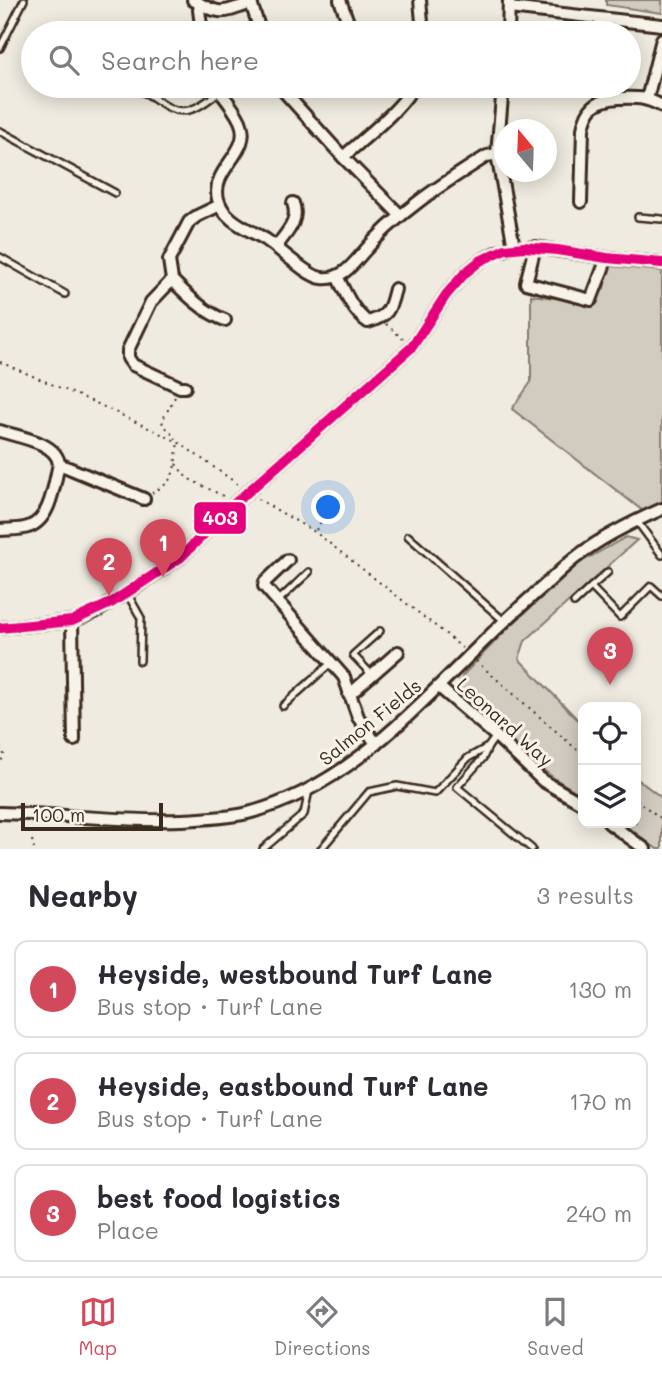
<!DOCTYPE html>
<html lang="en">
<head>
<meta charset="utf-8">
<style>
  body { margin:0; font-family:Mali,sans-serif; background:#f2f2f3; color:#2b2b33 }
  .controls { position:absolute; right:21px; bottom:21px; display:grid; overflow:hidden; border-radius:14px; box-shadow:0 4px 18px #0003 }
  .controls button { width:63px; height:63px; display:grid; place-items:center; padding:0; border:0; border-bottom:2px solid #e1e1e2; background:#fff; color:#2b2b33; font:35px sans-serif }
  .compass { position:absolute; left:494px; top:119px; width:63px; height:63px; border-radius:50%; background:#fff; box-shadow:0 4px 18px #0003; rotate:341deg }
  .scale { position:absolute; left:21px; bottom:18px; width:142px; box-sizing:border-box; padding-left:7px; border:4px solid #3b2a1e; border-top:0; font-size:19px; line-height:24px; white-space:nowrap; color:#3b2a1e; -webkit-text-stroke:5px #f7f3e8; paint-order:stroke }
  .you { position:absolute; left:329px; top:508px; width:24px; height:24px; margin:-18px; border:5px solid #fff; border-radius:50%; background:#1a73e8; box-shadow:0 0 0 10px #1a73e833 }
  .badge { display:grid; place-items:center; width:46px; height:46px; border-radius:50%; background:#d1495b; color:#fff; font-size:23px; font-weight:700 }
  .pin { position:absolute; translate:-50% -58px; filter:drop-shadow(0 2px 4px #0008) }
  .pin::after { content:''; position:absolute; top:37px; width:24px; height:21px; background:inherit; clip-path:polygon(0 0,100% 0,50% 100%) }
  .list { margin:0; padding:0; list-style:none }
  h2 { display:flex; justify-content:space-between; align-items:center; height:91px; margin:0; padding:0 28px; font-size:30px }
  h2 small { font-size:23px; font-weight:400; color:#7c7c81 }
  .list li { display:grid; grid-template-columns:46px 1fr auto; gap:21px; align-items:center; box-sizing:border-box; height:98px; margin:0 14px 14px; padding:0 14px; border:2px solid #e1e1e2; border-radius:14px }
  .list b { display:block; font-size:26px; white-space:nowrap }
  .list p { margin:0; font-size:23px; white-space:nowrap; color:#7c7c81 }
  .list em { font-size:23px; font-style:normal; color:#7c7c81 }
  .icon { flex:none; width:38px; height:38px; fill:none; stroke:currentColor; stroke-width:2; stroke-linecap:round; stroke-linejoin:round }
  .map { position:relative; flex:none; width:662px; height:849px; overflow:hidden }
  .search { position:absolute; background:#fff; box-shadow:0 4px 18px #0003; left:21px; right:21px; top:21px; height:77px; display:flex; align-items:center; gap:18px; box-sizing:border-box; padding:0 24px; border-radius:38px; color:#7c7c81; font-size:26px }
  .sheet { height:427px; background:#fff }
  nav { display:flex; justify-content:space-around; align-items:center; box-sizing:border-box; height:98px; border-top:2px solid #e1e1e2; background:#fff; font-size:19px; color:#7c7c81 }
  nav a { display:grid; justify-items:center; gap:4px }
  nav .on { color:#d1495b }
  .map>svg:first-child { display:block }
  .green { fill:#d1cbc0; stroke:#867a6f; stroke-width:2 }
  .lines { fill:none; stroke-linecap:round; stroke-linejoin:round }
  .service-casing { stroke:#3b2a1e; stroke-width:10 }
  .minor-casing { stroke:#3b2a1e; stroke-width:16 }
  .path { stroke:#3b2a1e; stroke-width:2; stroke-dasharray:2 5; stroke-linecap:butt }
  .service { stroke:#f7f3e8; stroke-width:5 }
  .minor { stroke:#f7f3e8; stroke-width:10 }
  .minor-bridge-casing { stroke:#3b2a1e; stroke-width:16; stroke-linecap:butt }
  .minor-bridge { stroke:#f7f3e8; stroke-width:10 }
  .bus-1-casing { stroke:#f7f3e8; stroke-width:16 }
  .bus-1 { stroke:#e5007d; stroke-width:10 }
  .labels { text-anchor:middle; stroke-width:6; stroke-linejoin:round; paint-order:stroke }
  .street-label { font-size:19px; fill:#3b2a1e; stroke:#f7f3e8 }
  .line-badge { stroke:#f7f3e8; stroke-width:2.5 }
  .badge-label { font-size:19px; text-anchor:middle; font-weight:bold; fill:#fff }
</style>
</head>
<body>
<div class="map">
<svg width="662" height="849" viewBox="0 0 662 849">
  <rect width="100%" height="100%" fill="#efebe0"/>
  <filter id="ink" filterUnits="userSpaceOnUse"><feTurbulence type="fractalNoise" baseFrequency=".0143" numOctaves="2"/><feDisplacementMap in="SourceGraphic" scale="14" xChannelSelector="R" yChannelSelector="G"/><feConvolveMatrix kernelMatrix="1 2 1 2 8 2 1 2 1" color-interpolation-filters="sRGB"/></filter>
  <g filter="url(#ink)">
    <g class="green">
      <polygon points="606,0 662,0 662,13 606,5"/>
      <polygon points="609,266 662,271 662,503 643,511 512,409 531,382 531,295 594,303 604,288"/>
      <polygon points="626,537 637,540 525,641 519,659 583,725 583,796 554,778 526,757 460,694 458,685 463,675 505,631 578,564"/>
      <polygon points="636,778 662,798 662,849 657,849 622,823 636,823"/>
    </g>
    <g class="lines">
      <defs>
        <g id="service">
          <polyline points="0,48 24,0"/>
          <path d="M124,86c7,2 15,4 21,7 9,4 16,11 25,15 19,9 35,-5 50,-17"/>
          <polyline points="0,131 115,193"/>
          <polyline points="638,217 662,219"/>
          <polyline points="0,257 65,294"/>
          <polyline points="636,520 662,555"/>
          <polyline points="408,536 504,621"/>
          <polyline points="591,587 608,572"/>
          <polyline points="127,593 141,618 140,661"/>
          <polyline points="278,601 309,572"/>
          <polyline points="574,603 591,587 620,617 651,586 662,596"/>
          <polyline points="372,675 353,655 380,631"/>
          <polyline points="283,706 332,662"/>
          <polyline points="496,736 488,747 483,758 457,787 532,849"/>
          <polyline points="263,849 304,814 309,790"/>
          <polyline points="321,849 369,792 397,786 435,793 468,758 488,747"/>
        </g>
        <g id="minor">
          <path d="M193,0c27,15 28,14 58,3"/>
          <polyline points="250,0 261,33"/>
          <polyline points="340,0 352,33"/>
          <polyline points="420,0 423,33"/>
          <polyline points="200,4 199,10 202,33"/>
          <polyline points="509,8 662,25"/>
          <polyline points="508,33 509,0"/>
          <path d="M216,86c8,11 18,22 24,35 14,31 -30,47 -22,78 5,21 30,30 47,40 14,9 43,38 57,39 18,2 29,-11 39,-23 35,-42 80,-70 126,-99l10,-2"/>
          <polyline points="279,86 343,157 400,215"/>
          <polyline points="503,86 497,154 514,247"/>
          <polyline points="647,99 662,39"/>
          <path d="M343,157c19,-17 60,-49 70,-71"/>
          <path d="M581,202l2,-73c4,-22 13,-29 35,-31 19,-1 27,-1 44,8"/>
          <path d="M276,247c10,-14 24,-26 17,-44"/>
          <polyline points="535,247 526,283 591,300 607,258"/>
          <path d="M337,276c8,16 16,36 31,46 21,-6 22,-13 27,-33"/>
          <path d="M172,280c15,15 33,33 53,40"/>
          <polyline points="185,387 180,387 133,365 128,358 128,350 151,302 172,280 169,260 189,222 197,216 220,205"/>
          <path d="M0,431c18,6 57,11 59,33l85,35"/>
          <polyline points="267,475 412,347 446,295 465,273 480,261 497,252 514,247 535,247 607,258 662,263"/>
          <path d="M0,530c9,-1 20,0 28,-3 23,-7 26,-43 31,-63"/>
          <polyline points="288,560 265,582 264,586 344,677 358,717 376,744"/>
          <polyline points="72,621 74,740"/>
          <polyline points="0,628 72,621 95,612 127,593 181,557 233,505"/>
          <polyline points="439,687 496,736 543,781 583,804"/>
          <polyline points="349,695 398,652"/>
          <path d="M0,813c60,1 120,9 180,7 22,-1 47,-2 68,-7 94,-24 159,-96 225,-161 24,-24 49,-47 74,-69 10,-9 21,-20 32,-28 23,-18 56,-34 83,-46"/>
          <polyline points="609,823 645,849"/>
        </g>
      </defs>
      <use href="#service" class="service-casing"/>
      <use href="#minor" class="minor-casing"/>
      <g class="path">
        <polyline points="386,324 403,339"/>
        <polyline points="0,362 98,404 178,442 239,485"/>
        <polyline points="175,397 162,421 163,424 176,439"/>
        <polyline points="176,464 187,478 225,497"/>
        <path d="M152,493c4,-3 11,-6 15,-10 10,-11 8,-26 11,-40"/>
        <polyline points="258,499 315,532 447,635 462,648"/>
        <polyline points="316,530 333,501"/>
        <polyline points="476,661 583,755"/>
        <polyline points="0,747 5,756 0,762"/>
        <polyline points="636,800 662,819"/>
        <polyline points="32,840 34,849"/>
      </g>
      <use href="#service" class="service"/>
      <use href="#minor" class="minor"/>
      <defs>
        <polyline id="minor-bridge" points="233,505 267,475"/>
      </defs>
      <use href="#minor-bridge" class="minor-bridge-casing"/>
      <use href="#minor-bridge" class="minor-bridge"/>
      <defs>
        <polyline id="bus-1" points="0,628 72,621 111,603 181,557 233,505 412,347 446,295 465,273 480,261 505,249 524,247 557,250 607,258 662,263"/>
      </defs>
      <use href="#bus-1" class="bus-1-casing"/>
      <use href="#bus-1" class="bus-1"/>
    </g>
  </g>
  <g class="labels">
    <g class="street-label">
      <text transform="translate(370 722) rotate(-39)" y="7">Salmon Fields</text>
      <text transform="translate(505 722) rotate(42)" y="7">Leonard Way</text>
    </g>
  </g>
  <rect class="line-badge" x="193" y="501" width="54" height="34" rx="7" fill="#e5007d"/>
  <g class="badge-label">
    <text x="220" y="525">403</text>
  </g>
</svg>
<div class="controls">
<button><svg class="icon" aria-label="locate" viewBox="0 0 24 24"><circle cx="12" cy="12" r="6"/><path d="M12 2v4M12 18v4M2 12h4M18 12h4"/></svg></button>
<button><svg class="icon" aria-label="layers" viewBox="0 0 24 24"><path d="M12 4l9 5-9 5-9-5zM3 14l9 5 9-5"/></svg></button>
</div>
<svg class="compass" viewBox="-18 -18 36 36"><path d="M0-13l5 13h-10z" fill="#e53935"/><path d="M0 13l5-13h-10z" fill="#7c7c81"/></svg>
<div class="scale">100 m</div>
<div class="you"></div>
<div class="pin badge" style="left:163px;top:577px">1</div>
<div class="pin badge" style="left:109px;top:596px">2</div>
<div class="pin badge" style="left:610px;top:685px">3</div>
<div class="search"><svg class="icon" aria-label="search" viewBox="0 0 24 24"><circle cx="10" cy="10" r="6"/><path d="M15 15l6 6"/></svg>Search here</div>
</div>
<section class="sheet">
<h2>Nearby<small>3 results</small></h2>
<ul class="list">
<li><span class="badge">1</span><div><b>Heyside, westbound Turf Lane</b><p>Bus stop · Turf Lane</p></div><em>130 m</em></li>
<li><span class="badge">2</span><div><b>Heyside, eastbound Turf Lane</b><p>Bus stop · Turf Lane</p></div><em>170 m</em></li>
<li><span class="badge">3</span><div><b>best food logistics</b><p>Place</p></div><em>240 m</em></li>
</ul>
</section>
<nav>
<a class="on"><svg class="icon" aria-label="map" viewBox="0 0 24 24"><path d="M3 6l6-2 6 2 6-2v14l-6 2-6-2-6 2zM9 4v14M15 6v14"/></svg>Map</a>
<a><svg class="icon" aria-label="directions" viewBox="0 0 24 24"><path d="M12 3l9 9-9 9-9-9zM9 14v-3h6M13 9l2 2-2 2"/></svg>Directions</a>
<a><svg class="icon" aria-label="saved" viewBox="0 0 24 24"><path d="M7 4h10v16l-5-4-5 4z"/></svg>Saved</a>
</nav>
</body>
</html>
